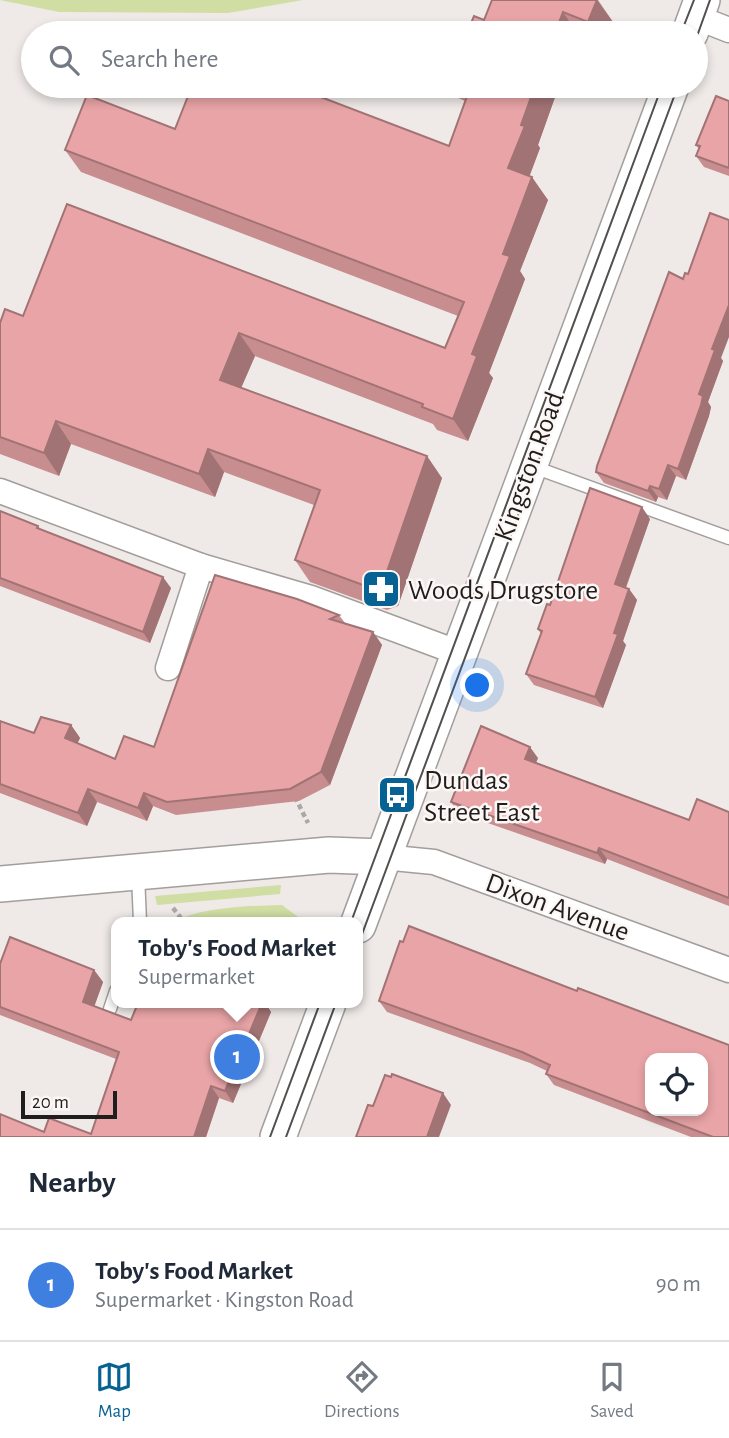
<!DOCTYPE html>
<html lang="en">
<head>
<meta charset="utf-8">
<style>
  body { margin:0; font-family:"Alegreya Sans",sans-serif; background:#f2f2f3; color:#1f2937 }
  .controls { position:absolute; right:21px; bottom:21px; display:grid; overflow:hidden; border-radius:14px; box-shadow:0 4px 10px #0003 }
  .controls button { width:63px; height:63px; display:grid; place-items:center; padding:0; border:0; border-bottom:2px solid #e0e1e3; background:#fff; color:#1f2937; font:35px sans-serif }
  .scale { position:absolute; left:21px; bottom:18px; width:96px; box-sizing:border-box; padding-left:7px; border:4px solid #201e1d; border-top:0; font-size:19px; line-height:24px; white-space:nowrap; color:#201e1d; -webkit-text-stroke:5px #fcf7f5; paint-order:stroke }
  .you { position:absolute; left:478px; top:686px; width:24px; height:24px; margin:-18px; border:5px solid #fff; border-radius:50%; background:#1a73e8; box-shadow:0 0 0 10px #1a73e833 }
  .badge { display:grid; place-items:center; width:46px; height:46px; border-radius:50%; background:#066292; color:#fff; font-size:23px; font-weight:700 }
  .pin { position:absolute; translate:-50% -50%; border:4px solid #fff; box-shadow:0 2px 7px #0006 }
  .popup { position:absolute; left:111px; top:917px; width:252px; height:91px; box-sizing:border-box; display:grid; place-content:center; border-radius:14px; background:#fff; filter:drop-shadow(0 2px 5px #0005); font-size:23px; white-space:nowrap; color:#747a83 }
  .popup b { font-size:26px; color:#1f2937 }
  .popup::after { content:''; position:absolute; left:50%; top:100%; margin-left:-14px; border:14px solid transparent; border-top-color:#fff }
  .list { margin:0; padding:0; list-style:none }
  h2 { display:flex; justify-content:space-between; align-items:center; height:91px; margin:0; padding:0 28px; font-size:30px }
  h2 small { font-size:23px; font-weight:400; color:#747a83 }
  .list li { display:grid; grid-template-columns:46px 1fr auto; gap:21px; align-items:center; box-sizing:border-box; height:112px; padding:0 28px; border-top:2px solid #e0e1e3 }
  .list b { display:block; font-size:26px; white-space:nowrap }
  .list p { margin:0; font-size:23px; white-space:nowrap; color:#747a83 }
  .list em { font-size:23px; font-style:normal; color:#747a83 }
  .icon { flex:none; width:38px; height:38px; fill:none; stroke:currentColor; stroke-width:2; stroke-linecap:round; stroke-linejoin:round }
  .map { position:relative; flex:none; width:729px; height:1137px; overflow:hidden }
  .search { position:absolute; background:#fff; box-shadow:0 4px 10px #0003; left:21px; right:21px; top:21px; height:77px; display:flex; align-items:center; gap:18px; box-sizing:border-box; padding:0 24px; border-radius:38px; color:#747a83; font-size:26px }
  .sheet { height:203px; background:#fff }
  nav { display:flex; justify-content:space-around; align-items:center; box-sizing:border-box; height:98px; border-top:2px solid #e0e1e3; background:#fff; font-size:19px; color:#747a83 }
  nav a { display:grid; justify-items:center; gap:4px }
  nav .on { color:#066292 }
  .map>svg:first-child { display:block }
  .green { fill:#d0dea3 }
  .lines { fill:none; stroke-linecap:round; stroke-linejoin:round }
  .lane-casing { stroke:#a29e9b; stroke-width:15 }
  .street-casing { stroke:#a29e9b; stroke-width:27 }
  .secondary-casing { stroke:#a29e9b; stroke-width:38 }
  .path { stroke:#aba7a5; stroke-width:4.5; stroke-dasharray:5 3.5; stroke-linecap:butt }
  .lane { stroke:#fff; stroke-width:12 }
  .street { stroke:#fff; stroke-width:24 }
  .secondary { stroke:#fff; stroke-width:35 }
  .tram { stroke:#52504e; stroke-width:2 }
  .wall { fill:#c88d8f }
  .shaded-wall { fill:#a27374 }
  .building { fill:#e8a4a6; stroke:#a27374; stroke-width:2; fill-rule:evenodd }
  .labels { text-anchor:middle; stroke-width:5; stroke-linejoin:round; paint-order:stroke }
  .street-label { font-size:28px; fill:#201e1d; stroke:#fcf7f5 }
  .poi-label { font-size:28px; fill:#201e1d; stroke:#fcf7f5; text-anchor:start }
</style>
</head>
<body>
<div class="map">
<svg width="729" height="1137" viewBox="0 0 729 1137">
  <rect width="100%" height="100%" fill="#efeae7"/>
  <g class="green">
    <polygon points="0,0 303,0 228,13 59,12"/>
    <polygon points="281,885 280,894 157,905 155,896"/>
    <path d="M282,905l23,17h-134c34,-15 74,-16 111,-17z"/>
  </g>
  <g class="lines">
    <defs>
      <g id="lane">
        <polyline points="531,466 729,538"/>
        <polyline points="138,875 140,922"/>
        <polyline points="110,1009 116,991"/>
      </g>
      <g id="street">
        <polyline points="696,17 729,30"/>
        <polyline points="0,491 201,566 311,598 459,653"/>
        <polyline points="168,668 201,566"/>
        <polyline points="383,857 434,862 729,970"/>
      </g>
      <g id="secondary">
        <polyline points="690,33 702,0"/>
        <polyline points="0,884 329,855 383,857"/>
        <polyline points="358,925 671,86"/>
        <polyline points="278,1137 328,1003"/>
      </g>
    </defs>
    <use href="#lane" class="lane-casing"/>
    <use href="#street" class="street-casing"/>
    <use href="#secondary" class="secondary-casing"/>
    <g class="path">
      <polyline points="295,797 308,823"/>
      <polyline points="173,908 184,922"/>
    </g>
    <use href="#lane" class="lane"/>
    <use href="#street" class="street"/>
    <use href="#secondary" class="secondary"/>
    <g class="tram">
      <polyline points="681,33 694,0"/>
      <polyline points="696,39 710,0"/>
      <polyline points="351,922 662,86"/>
      <polyline points="358,945 678,86"/>
      <polyline points="270,1137 320,1003"/>
      <polyline points="286,1137 336,1003"/>
    </g>
  </g>
  <g class="wall">
    <polygon points="598,0 613,22 608,33 467,33 484,20"/>
    <polygon points="446,86 559,86 538,145 540,148 529,176 548,200 520,271 525,279 489,373 493,378 468,441 437,430 433,424 255,356 241,388 442,478 398,606 387,610 310,582 295,560 314,505 224,472 215,497 71,444 59,476 0,454 0,323 23,316 445,348 458,316 81,172 65,150 175,129 449,146 465,101 454,96"/>
    <polygon points="729,101 729,176 704,167 696,156 699,149 696,145"/>
    <polygon points="721,358 723,361 708,402 711,407 709,416 686,480 676,476 667,500 658,497 656,502 604,483 596,472"/>
    <polygon points="0,511 38,526 41,530 171,588 150,643 0,586"/>
    <polygon points="650,519 626,588 629,589 637,600 623,641 626,645 603,708 534,685 526,674 541,634 538,629 550,605"/>
    <polygon points="215,575 339,615 345,623 373,632 382,645 330,785 299,801 176,815 153,806 147,821 97,802 87,826 0,793 0,721 34,733 71,725 80,738 77,743 115,759 154,747"/>
    <polygon points="538,758 536,762 689,820 729,812 729,906 607,859 605,864 459,813 451,802"/>
    <polygon points="10,937 94,970 103,982 94,1006 131,1020 138,1003 265,1003 271,1012 233,1103 219,1098 206,1137 0,1137 0,1114 44,1132 49,1118 91,1134 116,1059 0,1015 0,964"/>
    <polygon points="400,941 729,1137 691,1137 554,1085 546,1074 547,1071 530,1063 387,1012 379,1001"/>
  </g>
  <g class="shaded-wall">
    <polygon points="597,0 613,22 608,33 596,33 588,22"/>
    <polygon points="563,12 577,33 555,33"/>
    <polygon points="535,86 559,86 538,145 540,148 524,191 508,168 521,125"/>
    <polygon points="532,177 548,200 520,271 525,279 489,373 493,378 468,441 453,419 503,254"/>
    <polygon points="729,305 729,337 721,358 723,361 708,402 711,407 709,416 686,480 678,469 712,349"/>
    <polygon points="239,333 255,356 235,402 220,380"/>
    <polygon points="56,421 71,444 59,476 44,453"/>
    <polygon points="208,449 224,472 215,497 199,474"/>
    <polygon points="427,456 442,478 398,606 383,583"/>
    <polygon points="668,465 676,476 667,500 659,489"/>
    <polygon points="650,486 658,497 656,502 648,491"/>
    <polygon points="642,507 650,519 623,595 615,584"/>
    <polygon points="163,577 171,588 150,643 143,632"/>
    <polygon points="629,589 637,600 623,641 626,645 603,708 595,697 614,633"/>
    <polygon points="373,632 382,645 330,785 321,772"/>
    <polygon points="71,725 80,738 74,751 65,738"/>
    <polygon points="530,747 538,758 533,770 525,759"/>
    <polygon points="88,789 97,802 87,826 78,813"/>
    <polygon points="144,793 153,806 147,821 138,808"/>
    <polygon points="599,848 607,859 605,864 597,853"/>
    <polygon points="94,970 103,982 92,1013 83,1002"/>
    <polygon points="262,1003 265,1003 271,1012 233,1103 225,1091"/>
    <polygon points="211,1086 219,1098 206,1137 194,1137"/>
    <polygon points="443,1093 451,1105 439,1137 427,1137"/>
  </g>
  <g class="building">
    <polygon points="492,0 597,0 588,22 563,12 555,33 467,33 474,16 484,20"/>
    <polygon points="192,86 292,86 449,146 470,88 465,86 535,86 521,125 525,126 508,168 532,177 503,254 510,256 472,354 477,356 453,419 422,407 423,404 239,333 220,380 427,456 383,583 371,588 295,560 320,490 208,449 199,474 56,421 44,453 0,437 0,323 5,309 23,316 67,204 445,348 464,302 65,150 87,95 175,129"/>
    <polygon points="716,96 729,101 729,168 696,156 700,146 696,145"/>
    <polygon points="710,213 729,220 729,305 712,349 715,350 699,394 703,396 701,405 678,469 668,465 659,489 650,486 648,491 596,472 597,466 669,272 683,279 685,273 688,274"/>
    <polygon points="590,488 642,507 615,584 629,589 614,633 618,634 595,697 526,674 542,631 538,629 547,604 550,605"/>
    <polygon points="0,511 38,526 37,528 163,577 143,632 0,578"/>
    <polygon points="215,575 297,599 339,615 330,619 373,632 321,772 290,789 167,802 144,793 138,808 88,789 78,813 0,784 0,721 34,733 41,717 71,725 65,738 115,759 124,736 154,747"/>
    <polygon points="481,726 530,747 525,759 689,820 697,799 729,812 729,898 599,848 597,853 451,802"/>
    <path d="M409,926l168,65 1,-3 151,57v92h-16l-167,-63 4,-9 -28,-13 -143,-51 21,-60 3,1zM650,1058h53v53h-53z"/>
    <polygon points="10,937 94,970 83,1002 131,1020 138,1003 262,1003 225,1091 211,1086 194,1137 0,1137 0,1114 44,1132 49,1118 91,1134 119,1052 0,1007 0,964"/>
    <polygon points="392,1074 443,1093 427,1137 356,1137 368,1105 373,1106 385,1075 391,1077"/>
  </g>
  <defs>
    <symbol id="pharmacy-square" viewBox="-11 -11 22 22"><rect x="-9" y="-9" width="18" height="18" rx="4" fill="#066292" stroke="#fcf7f5"/><path d="M-2-6h4v4h4v4h-4v4h-4v-4h-4v-4h4Z" fill="#fff"/></symbol>
    <symbol id="bus-square" viewBox="-11 -11 22 22"><rect x="-9" y="-9" width="18" height="18" rx="4" fill="#066292" stroke="#fcf7f5"/><path d="M-5-6H5V4H4V6H2V4H-2V6H-4V4H-5ZM-3.5-4V0h7V-4ZM-3.5 1.2v1.5H-2V1.2ZM2 1.2v1.5H3.5V1.2Z" fill="#fff"/></symbol>
  </defs>
  <g fill-rule="evenodd">
    <use href="#pharmacy-square" x="359" y="567" width="44" height="44"/>
    <use href="#bus-square" x="375" y="773" width="44" height="44"/>
  </g>
  <g class="labels">
    <g class="street-label">
      <text transform="translate(528 466) rotate(-70)" y="10">Kingston Road</text>
      <text transform="translate(558 906) rotate(20)" y="10">Dixon Avenue</text>
    </g>
    <g class="poi-label">
      <text x="408" y="599">Woods Drugstore</text>
      <text x="424" y="789">Dundas<tspan x="424" dy="32">Street East</tspan></text>
    </g>
  </g>
</svg>
<div class="controls">
<button><svg class="icon" aria-label="locate" viewBox="0 0 24 24"><circle cx="12" cy="12" r="6"/><path d="M12 2v4M12 18v4M2 12h4M18 12h4"/></svg></button>
</div>
<div class="scale">20 m</div>
<div class="you"></div>
<div class="pin badge" style="left:237px;top:1057px;background:#3f7fe0">1</div>
<div class="popup"><b>Toby's Food Market</b>Supermarket</div>
<div class="search"><svg class="icon" aria-label="search" viewBox="0 0 24 24"><circle cx="10" cy="10" r="6"/><path d="M15 15l6 6"/></svg>Search here</div>
</div>
<section class="sheet">
<h2>Nearby<small></small></h2>
<ul class="list">
<li><span class="badge" style="background:#3f7fe0">1</span><div><b>Toby's Food Market</b><p>Supermarket · Kingston Road</p></div><em>90 m</em></li>
</ul>
</section>
<nav>
<a class="on"><svg class="icon" aria-label="map" viewBox="0 0 24 24"><path d="M3 6l6-2 6 2 6-2v14l-6 2-6-2-6 2zM9 4v14M15 6v14"/></svg>Map</a>
<a><svg class="icon" aria-label="directions" viewBox="0 0 24 24"><path d="M12 3l9 9-9 9-9-9zM9 14v-3h6M13 9l2 2-2 2"/></svg>Directions</a>
<a><svg class="icon" aria-label="saved" viewBox="0 0 24 24"><path d="M7 4h10v16l-5-4-5 4z"/></svg>Saved</a>
</nav>
</body>
</html>
